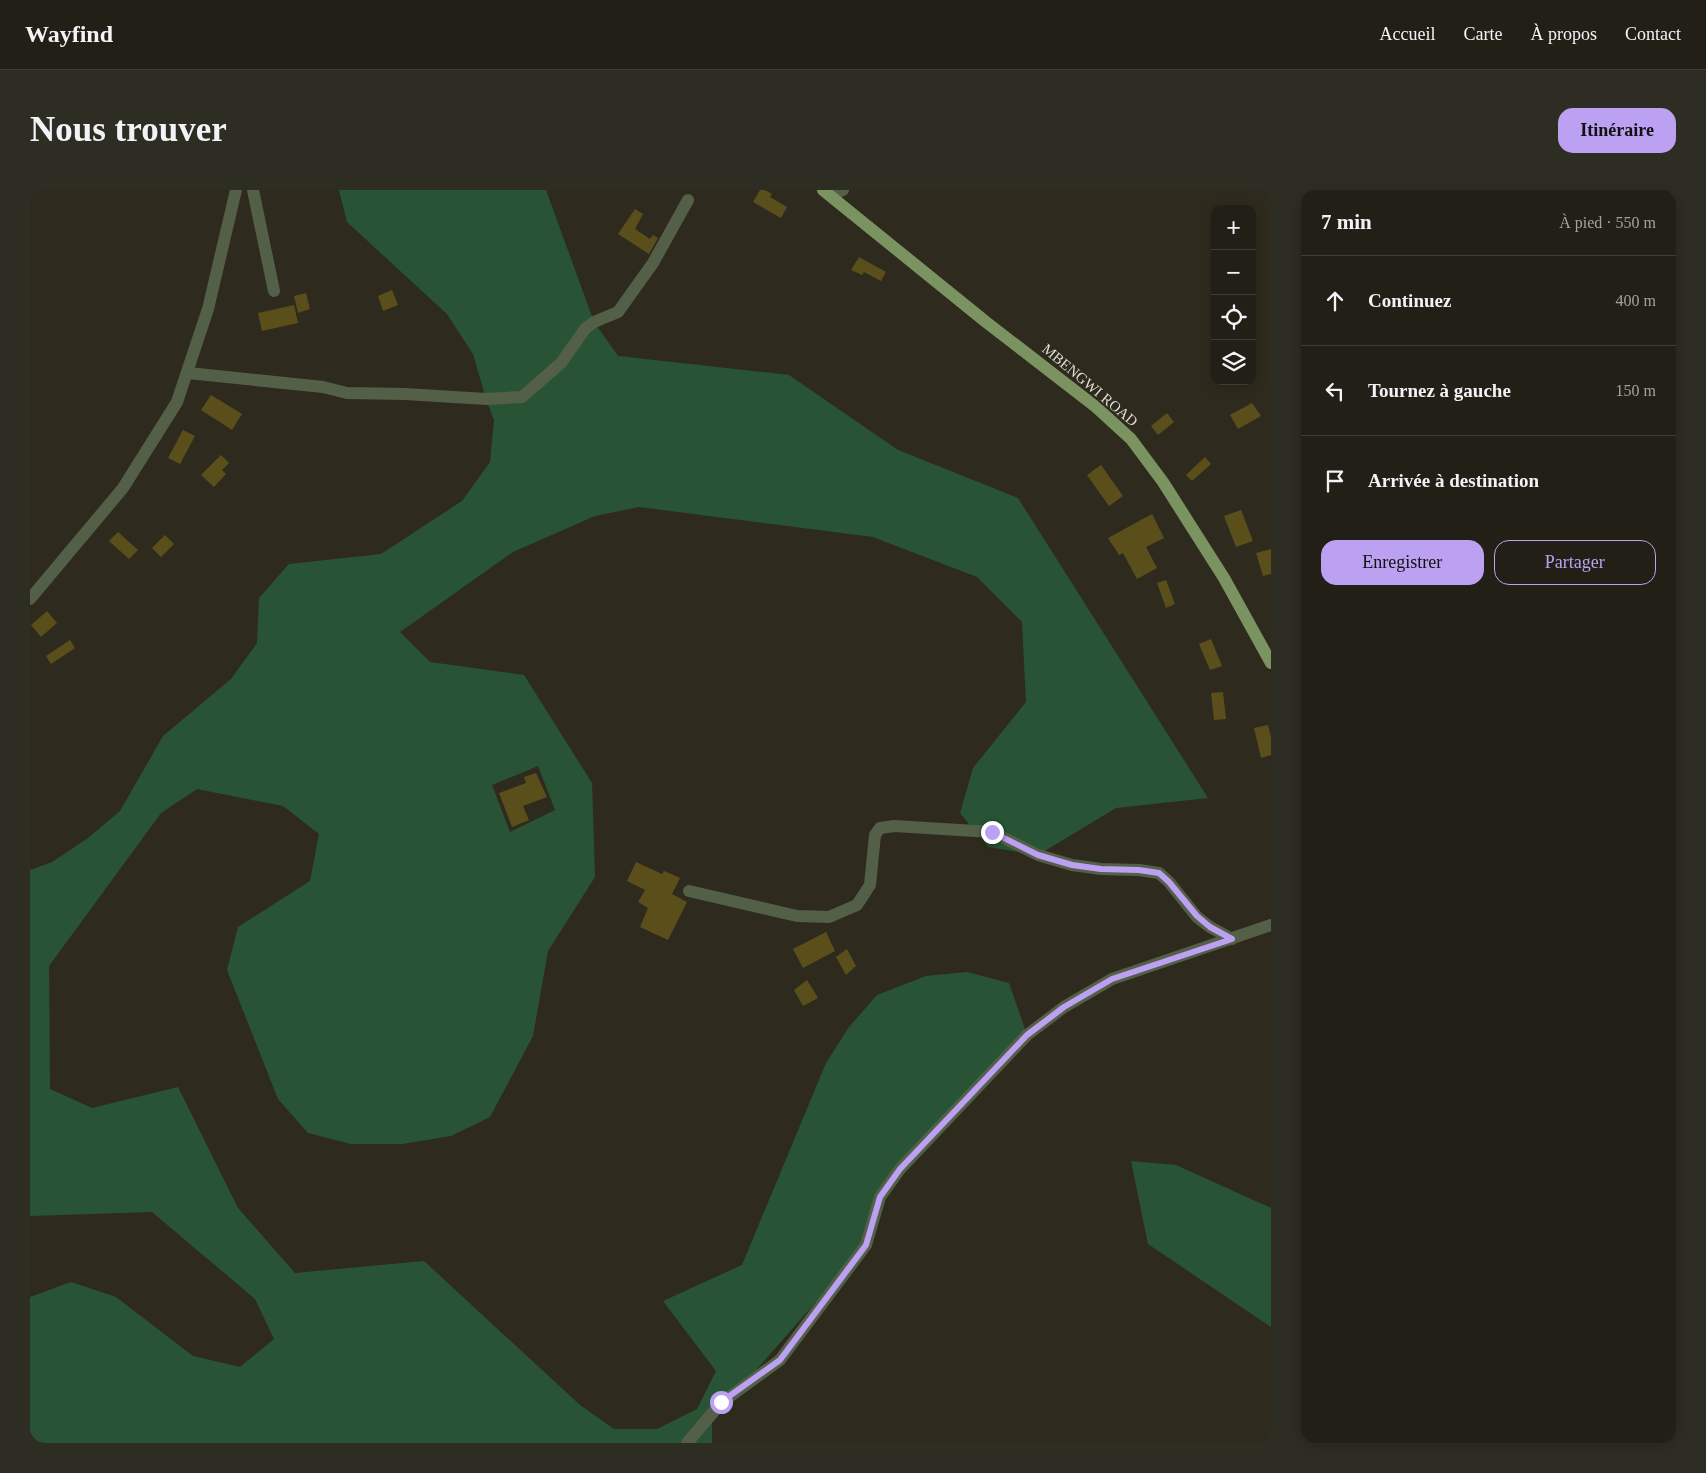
<!DOCTYPE html>
<html lang="fr">
<head>
<meta charset="utf-8">
<style>
  body { margin:0; font-family:Georgia,serif; background:#2e2d23; color:#f1f3f6 }
  .controls { position:absolute; right:15px; top:15px; display:grid; overflow:hidden; border-radius:10px; box-shadow:0 2px 12px #0003 }
  .controls button { width:45px; height:45px; display:grid; place-items:center; padding:0; border:0; border-bottom:1px solid #3f3e35; background:#222016; color:#f1f3f6; font:25px sans-serif }
  .stop { position:absolute; width:15px; height:15px; margin:-11px; border:4px solid #bca0f2; border-radius:50%; background:#fff }
  .stop.end { background:#bca0f2; border-color:#fff; box-shadow:0 1px 5px #0008 }
  .list { margin:0; padding:0; list-style:none }
  h2 { display:flex; justify-content:space-between; align-items:center; height:65px; margin:0; padding:0 20px; font-size:21px }
  h2 small { font-size:16px; font-weight:400; color:#a2a3a1 }
  .list li { display:grid; grid-template-columns:32px 1fr auto; gap:15px; align-items:center; box-sizing:border-box; height:90px; padding:0 20px; border-top:1px solid #3f3e35 }
  .list b { display:block; font-size:19px; white-space:nowrap }
  .list em { font-size:16px; font-style:normal; color:#a2a3a1 }
  .actions { display:flex; gap:10px; padding:15px 20px }
  .actions a { flex:1; padding:11px 0; border:1px solid #bca0f2; border-radius:15px; text-align:center; font-size:18px; color:#bca0f2 }
  .actions .main { background:#bca0f2; color:#111 }
  .icon { flex:none; width:28px; height:28px; fill:none; stroke:currentColor; stroke-width:2; stroke-linecap:round; stroke-linejoin:round }
  .map { position:relative; flex:none; width:1241px; height:1253px; overflow:hidden; border-radius:15px }
  header { display:flex; align-items:center; gap:30px; box-sizing:border-box; height:70px; padding:0 25px; background:#222016; border-bottom:1px solid #3f3e35 }
  header strong { font-size:24px }
  nav { display:flex; gap:28px; margin-inline-start:auto; font-size:18px }
  .intro { display:flex; align-items:center; justify-content:space-between; box-sizing:border-box; height:120px; padding:0 30px }
  h1 { margin:0; font-size:35px }
  .button { padding:12px 22px; border-radius:15px; background:#bca0f2; color:#111; font-size:18px; font-weight:700 }
  main { display:flex; gap:30px; padding:0 30px }
  aside { flex:1; background:#222016; border-radius:15px; box-shadow:0 2px 12px #0003 }
  .map>svg:first-child { display:block }
  .green { fill:#285435; fill-rule:evenodd }
  .building { fill:#5a4f1b }
  .lines { fill:none; stroke-linecap:round; stroke-linejoin:round }
  .minor { stroke:#536047; stroke-width:12 }
  .major { stroke:#7b9361; stroke-width:12 }
  .route { stroke:#bca0f2; stroke-width:6 }
  .labels { text-anchor:middle; stroke-width:4.5; stroke-linejoin:round; paint-order:stroke }
  .street-label { font-size:15px; fill:#deddd4; stroke:#2e2b1e }
</style>
</head>
<body>
<header>
<strong>Wayfind</strong>
<nav><a>Accueil</a><a>Carte</a><a>À propos</a><a>Contact</a></nav>
</header>
<div class="intro"><h1>Nous trouver</h1><a class="button">Itinéraire</a></div>
<main>
<div class="map">
<svg width="1241" height="1253" viewBox="0 0 1241 1253">
  <rect width="100%" height="100%" fill="#2e2b1e"/>
  <g class="green">
    <path d="M309,0h207l48,132 24,34 171,19 109,75 120,48 190,300 -92,10 -78,47 -50,-8 -28,-34 13,-45 53,-66 -4,-80 -45,-45 -104,-40 -234,-30 -44,9 -82,36 -113,80 30,30 94,13 68,108 3,94 -47,74 -15,85 -43,81 -39,19 -49,8h-51l-43,-11 -30,-34 -51,-129 11,-43 72,-46 9,-47 -36,-28 -86,-17 -36,24 -112,153 1,123 42,19 86,-21 60,121 57,65 129,-12 156,144 34,24h43l40,-20 19,-38 -53,-70 79,-36 84,-202 23,-36 28,-32 49,-19 41,-4 42,11 18,52 -147,162 -14,48 -154,175v23h-682v-146l41,-15 45,15 77,59 47,11 34,-28 -19,-40 -103,-87 -122,4v-346l22,-8 36,-24 32,-27 43,-75 68,-57 26,-36 2,-45 30,-34 92,-10 81,-53 28,-39 4,-42 -8,-21 -13,-45 -26,-40 -100,-92zM508,576l17,44 -45,22 -18,-47z"/>
    <polygon points="1101,971 1146,975 1241,1018 1241,1137 1118,1054"/>
  </g>
  <g class="building">
    <polygon points="730,0 735,0 742,4 740,7 757,17 751,28 723,12"/>
    <polygon points="605,19 613,24 605,39 620,49 623,45 628,48 619,64 588,44"/>
    <polygon points="829,67 856,82 851,91 834,82 832,85 821,80"/>
    <polygon points="362,100 368,115 353,121 348,106"/>
    <polygon points="276,103 280,119 268,123 264,106"/>
    <polygon points="264,115 268,133 232,141 228,123"/>
    <polygon points="181,205 212,224 202,240 171,220"/>
    <polygon points="1222,213 1231,226 1208,239 1200,225"/>
    <polygon points="1137,223 1144,232 1128,245 1121,236"/>
    <polygon points="153,240 165,246 150,274 138,268"/>
    <polygon points="191,265 199,273 192,280 196,284 184,297 171,285"/>
    <polygon points="1175,267 1181,274 1162,291 1156,285"/>
    <polygon points="1071,275 1093,306 1079,316 1057,285"/>
    <polygon points="1211,320 1223,351 1206,357 1194,326"/>
    <polygon points="1122,324 1134,348 1116,357 1127,378 1107,389 1093,363 1089,365 1078,348"/>
    <polygon points="88,342 108,360 99,369 79,351"/>
    <polygon points="135,345 144,354 131,367 122,358"/>
    <polygon points="1241,359 1241,384 1233,386 1226,363"/>
    <polygon points="1136,390 1145,414 1136,418 1127,393"/>
    <polygon points="17,421 27,433 11,447 1,435"/>
    <polygon points="1181,449 1192,476 1180,480 1169,454"/>
    <polygon points="40,450 45,458 21,474 16,466"/>
    <polygon points="1193,502 1196,529 1184,530 1181,503"/>
    <polygon points="1238,535 1241,547 1241,565 1231,568 1224,538"/>
    <polygon points="506,583 517,607 493,616 499,630 482,637 469,603 496,593 494,587"/>
    <polygon points="606,672 632,684 634,681 650,688 642,704 657,712 638,750 610,737 618,718 608,712 615,700 597,691"/>
    <polygon points="796,742 805,761 773,778 763,759"/>
    <polygon points="817,759 826,776 816,785 806,767"/>
    <polygon points="777,790 788,808 773,816 764,800"/>
  </g>
  <g class="lines">
    <g class="minor">
      <polyline points="223,0 244,101"/>
      <polyline points="801,5 813,0"/>
      <polyline points="158,183 293,197 317,203 375,204 456,209 492,207 531,173 555,139 564,132 588,122 623,73 658,10"/>
      <polyline points="0,409 93,298 147,212 178,119 206,0"/>
      <polyline points="659,701 767,726 799,727 827,715 840,695 845,645 850,638 864,636 962,642 1008,665 1042,675 1071,679 1109,680 1129,683 1139,692 1167,727 1180,737 1202,749"/>
      <polyline points="657,1253 691,1213 750,1170 836,1055 850,1007 870,979 997,845 1034,817 1082,789 1241,735"/>
    </g>
    <polyline class="major" points="793,0 956,132 1066,217 1101,249 1133,292 1194,388 1241,473"/>
  </g>
  <g class="lines">
    <polyline class="route" points="691,1212 750,1170 836,1055 850,1007 870,979 997,845 1034,817 1082,789 1202,749 1180,737 1167,726 1139,692 1129,683 1109,680 1071,679 1042,675 1008,665 962,642"/>
  </g>
  <g class="labels">
    <g class="street-label">
      <text transform="translate(1060 195) rotate(40)" y="5">MBENGWI ROAD</text>
    </g>
  </g>
</svg>
<div class="controls">
<button>+</button>
<button>−</button>
<button><svg class="icon" aria-label="locate" viewBox="0 0 24 24"><circle cx="12" cy="12" r="6"/><path d="M12 2v4M12 18v4M2 12h4M18 12h4"/></svg></button>
<button><svg class="icon" aria-label="layers" viewBox="0 0 24 24"><path d="M12 4l9 5-9 5-9-5zM3 14l9 5 9-5"/></svg></button>
</div>
<div class="stop" style="left:691px;top:1212px"></div>
<div class="stop end" style="left:962px;top:642px"></div>
</div>
<aside>
<h2>7 min<small>À pied · 550 m</small></h2>
<ul class="list">
<li><svg class="icon" aria-label="ahead" viewBox="0 0 24 24"><path d="M12 20V5M6 11l6-6 6 6"/></svg><div><b>Continuez</b></div><em>400 m</em></li>
<li><svg class="icon" aria-label="left" viewBox="0 0 24 24"><path d="M17 20v-9H6M10 6l-5 5 5 5"/></svg><div><b>Tournez à gauche</b></div><em>150 m</em></li>
<li><svg class="icon" aria-label="arrive" viewBox="0 0 24 24"><path d="M6 21V4h12l-3 4 3 4H6"/></svg><div><b>Arrivée à destination</b></div></li>
</ul>
<div class="actions"><a class="main">Enregistrer</a><a>Partager</a></div>
</aside>
</main>
</body>
</html>
